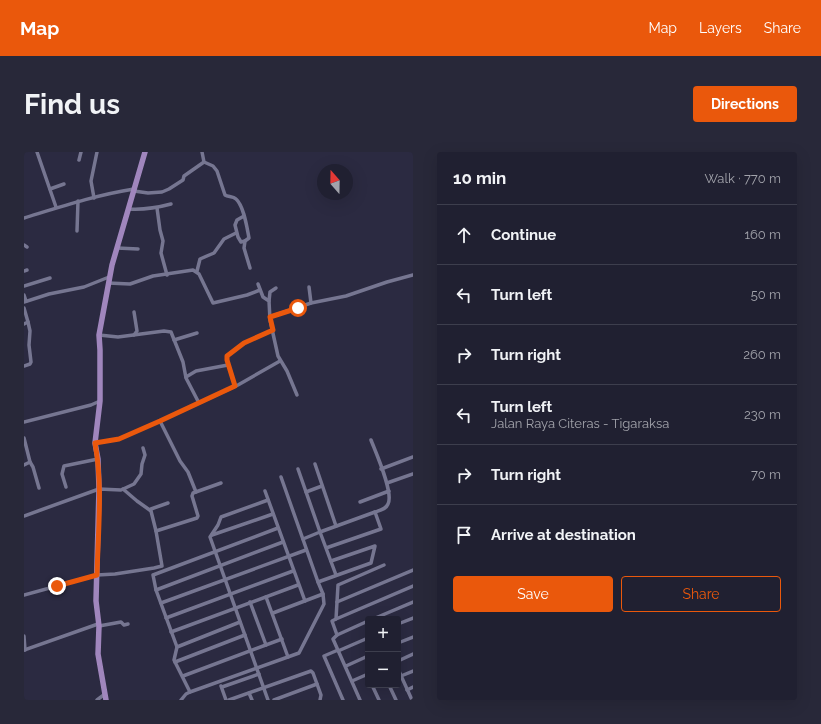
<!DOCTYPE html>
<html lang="en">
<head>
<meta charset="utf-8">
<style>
  body { margin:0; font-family:Raleway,sans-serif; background:#282839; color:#f1f3f6 }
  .controls { position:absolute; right:12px; bottom:12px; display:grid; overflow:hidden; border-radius:4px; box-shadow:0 4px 16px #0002 }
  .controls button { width:36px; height:36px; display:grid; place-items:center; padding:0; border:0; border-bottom:1px solid #3d3e4d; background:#202031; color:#f1f3f6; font:20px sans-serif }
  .compass { position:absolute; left:293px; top:12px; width:36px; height:36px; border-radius:50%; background:#202031; box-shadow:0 4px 16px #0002; rotate:340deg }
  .stop { position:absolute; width:12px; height:12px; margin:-9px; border:3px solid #ea580c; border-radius:50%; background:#fff }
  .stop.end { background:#ea580c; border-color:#fff; box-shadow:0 1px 4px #0008 }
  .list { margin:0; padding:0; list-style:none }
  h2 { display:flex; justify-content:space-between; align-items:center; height:52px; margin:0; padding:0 16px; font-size:17px }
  h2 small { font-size:13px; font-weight:400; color:#a2a3ab }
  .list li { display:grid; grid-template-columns:26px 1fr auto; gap:12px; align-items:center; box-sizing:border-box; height:60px; padding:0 16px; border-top:1px solid #3d3e4d }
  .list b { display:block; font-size:15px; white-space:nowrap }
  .list p { margin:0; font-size:13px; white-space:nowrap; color:#a2a3ab }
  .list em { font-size:13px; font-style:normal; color:#a2a3ab }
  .actions { display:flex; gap:8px; padding:12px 16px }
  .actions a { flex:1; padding:9px 0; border:1px solid #ea580c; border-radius:4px; text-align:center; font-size:14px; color:#ea580c }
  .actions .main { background:#ea580c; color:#fff }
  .icon { flex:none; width:22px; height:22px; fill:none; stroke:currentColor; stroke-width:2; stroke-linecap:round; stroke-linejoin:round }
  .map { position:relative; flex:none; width:389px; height:548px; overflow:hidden; border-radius:4px }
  header { display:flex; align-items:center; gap:24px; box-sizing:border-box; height:56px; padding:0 20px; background:#ea580c; color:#fff }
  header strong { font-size:19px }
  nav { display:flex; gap:22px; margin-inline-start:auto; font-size:14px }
  .intro { display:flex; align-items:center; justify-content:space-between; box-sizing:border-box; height:96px; padding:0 24px }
  h1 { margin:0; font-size:28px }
  .button { padding:10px 18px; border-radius:4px; background:#ea580c; color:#fff; font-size:14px; font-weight:700 }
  main { display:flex; gap:24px; padding:0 24px }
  aside { flex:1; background:#202031; border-radius:4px; box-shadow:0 4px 16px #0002 }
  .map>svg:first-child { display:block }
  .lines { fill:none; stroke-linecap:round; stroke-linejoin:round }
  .minor { stroke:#767691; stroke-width:3.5 }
  .primary { stroke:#a086bd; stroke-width:5.5 }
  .route { stroke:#ea580c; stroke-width:5 }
</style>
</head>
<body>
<header>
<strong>Map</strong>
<nav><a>Map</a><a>Layers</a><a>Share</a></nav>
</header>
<div class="intro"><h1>Find us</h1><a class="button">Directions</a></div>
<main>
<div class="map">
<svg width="389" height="548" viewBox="0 0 389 548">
  <rect width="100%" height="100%" fill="#2b2a41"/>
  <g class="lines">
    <g class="minor">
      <polyline points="13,0 32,55"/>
      <path d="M178,0l2,10 9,4 4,5 8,24c3,2 8,1 11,4 8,7 11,29 13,39l-4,3 -1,7 6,20"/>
      <polyline points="55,8 57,0"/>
      <polyline points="26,37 40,32"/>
      <polyline points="110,39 124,41 138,40 145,37 159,28 160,24 180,10"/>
      <polyline points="70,46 67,29 73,0"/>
      <polyline points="133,56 136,78 139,89 137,101 143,123"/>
      <path d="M105,57c15,1 27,-1 42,-5"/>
      <polyline points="220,64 213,68 211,73 214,85 217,90 221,89"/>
      <path d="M0,66c36,-11 72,-23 110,-29"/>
      <polyline points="53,79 54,49"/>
      <polyline points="0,93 3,95"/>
      <polyline points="93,96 114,97"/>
      <polyline points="0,119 3,118"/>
      <polyline points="173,119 176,107 190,101 200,87 212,81"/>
      <polyline points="84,131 106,132 129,124 169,118 175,122 189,151 223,143 236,138"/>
      <polyline points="234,132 239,145 245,149 246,168 254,204 263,219 273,243"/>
      <polyline points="0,134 26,126"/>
      <polyline points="285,135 287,151"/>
      <polyline points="0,143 2,149"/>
      <polyline points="245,149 246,140 252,136"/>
      <polyline points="0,150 25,142 60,135 85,125"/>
      <polyline points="0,156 4,170 0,172"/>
      <polyline points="110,160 113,179 110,183"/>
      <polyline points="246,165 287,151 322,144 363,130 389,123"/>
      <polyline points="75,183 94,185 140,179 147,180 159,210 162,226 175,251"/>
      <polyline points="150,188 173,181"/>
      <polyline points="0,214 6,212 7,210 5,193 6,179 4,170"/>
      <polyline points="162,225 172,219 204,213"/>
      <polyline points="211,234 203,208 203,204 220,191 249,178"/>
      <polyline points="136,269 156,309 164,320 172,340"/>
      <polyline points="0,270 67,253 76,249"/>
      <polyline points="0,286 6,310 9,315 15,336"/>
      <path d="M347,288c5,13 23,53 17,64 -2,5 -7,6 -13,8"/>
      <polyline points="71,291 95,287 136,269 214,233 256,209"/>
      <polyline points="291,312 312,374"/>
      <polyline points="0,313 6,310"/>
      <polyline points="274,317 296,380 279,387"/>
      <polyline points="357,317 389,305"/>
      <polyline points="257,325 294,430"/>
      <polyline points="363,331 389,322"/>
      <polyline points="42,335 38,322 40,314 74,307"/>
      <polyline points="241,339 281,449"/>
      <polyline points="282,340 298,334"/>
      <polyline points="244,348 197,365 194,373 186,385 244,548"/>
      <polyline points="336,350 365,339"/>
      <polyline points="127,357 144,351"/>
      <polyline points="0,364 75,337 97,338 110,332 117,322 118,312 121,303 119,296"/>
      <polyline points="132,379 173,366 174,364 168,344 169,341 197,331"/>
      <polyline points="188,383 249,362"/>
      <polyline points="302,396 357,377 351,360 296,380 312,423"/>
      <polyline points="132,438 259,390"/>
      <polyline points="299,442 294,430 347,411 351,394 307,409"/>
      <polyline points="0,443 73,423 91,422 130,416 138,414 132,379 127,359 113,349 99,337"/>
      <polyline points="242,445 264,505"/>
      <polyline points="226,450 242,493"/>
      <polyline points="313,450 389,418"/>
      <polyline points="137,451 282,398"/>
      <polyline points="142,466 269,419"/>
      <polyline points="312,467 389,434"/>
      <polyline points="349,467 389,450"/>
      <polyline points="374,472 389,466"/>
      <polyline points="75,474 97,470 100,473 104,472"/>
      <polyline points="147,480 274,433"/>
      <polyline points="313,483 308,469 312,467 314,433 360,413"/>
      <polyline points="0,484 1,498"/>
      <polyline points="374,491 389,485"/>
      <polyline points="153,495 132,438 129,423 254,376"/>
      <polyline points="0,498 74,472"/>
      <polyline points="314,498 300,504 319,548"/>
      <polyline points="314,499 344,486"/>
      <polyline points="374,509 389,502"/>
      <polyline points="151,510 221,483"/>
      <polyline points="322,514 344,504"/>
      <polyline points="374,517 388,548"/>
      <polyline points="159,524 258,487"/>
      <polyline points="377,524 389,519"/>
      <polyline points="328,529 344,522"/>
      <polyline points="348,533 355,548"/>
      <polyline points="365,533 372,548"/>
      <polyline points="197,534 202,548"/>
      <polyline points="198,535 235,522"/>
      <polyline points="383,538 389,535"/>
      <polyline points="166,540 150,508 153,495 216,470"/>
      <polyline points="225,541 228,548"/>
      <polyline points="73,548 81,542"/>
      <polyline points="157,548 162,542 166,540 275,501 300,452 299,442 249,461"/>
      <polyline points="205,548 287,519 289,521 297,543 296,548"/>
      <polyline points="250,548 293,532"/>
      <polyline points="336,548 309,487 313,483 344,469"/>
    </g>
    <polyline class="primary" points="82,548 74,502 75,474 72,449 75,337 74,307 71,291 76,249 76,198 75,183 88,113 121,0"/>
  </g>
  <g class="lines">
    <path class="route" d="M33,434l40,-11c1,-43 6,-89 -2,-132l24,-4 41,-18 75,-35 -8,-26v-4l17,-13 29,-13 -3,-13 28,-9"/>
  </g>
</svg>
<div class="controls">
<button>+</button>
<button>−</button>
</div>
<svg class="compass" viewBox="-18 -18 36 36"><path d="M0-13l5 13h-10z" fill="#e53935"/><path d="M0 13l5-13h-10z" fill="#a2a3ab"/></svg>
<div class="stop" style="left:274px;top:156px"></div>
<div class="stop end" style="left:33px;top:434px"></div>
</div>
<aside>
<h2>10 min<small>Walk · 770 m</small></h2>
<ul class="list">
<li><svg class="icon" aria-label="ahead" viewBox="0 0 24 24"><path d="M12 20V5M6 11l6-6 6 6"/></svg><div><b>Continue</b></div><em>160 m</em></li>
<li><svg class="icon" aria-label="left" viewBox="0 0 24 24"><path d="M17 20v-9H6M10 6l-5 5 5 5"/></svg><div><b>Turn left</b></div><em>50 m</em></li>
<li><svg class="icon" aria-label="right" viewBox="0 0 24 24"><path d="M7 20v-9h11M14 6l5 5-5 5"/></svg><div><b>Turn right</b></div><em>260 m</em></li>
<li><svg class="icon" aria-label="left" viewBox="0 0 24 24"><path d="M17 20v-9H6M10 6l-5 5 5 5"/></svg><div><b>Turn left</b><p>Jalan Raya Citeras - Tigaraksa</p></div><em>230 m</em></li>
<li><svg class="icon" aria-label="right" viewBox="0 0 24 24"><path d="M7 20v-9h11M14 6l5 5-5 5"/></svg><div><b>Turn right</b></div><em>70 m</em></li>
<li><svg class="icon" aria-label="arrive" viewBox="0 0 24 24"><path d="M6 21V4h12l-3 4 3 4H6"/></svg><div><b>Arrive at destination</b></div></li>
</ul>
<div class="actions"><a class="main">Save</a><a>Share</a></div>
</aside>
</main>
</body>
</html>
